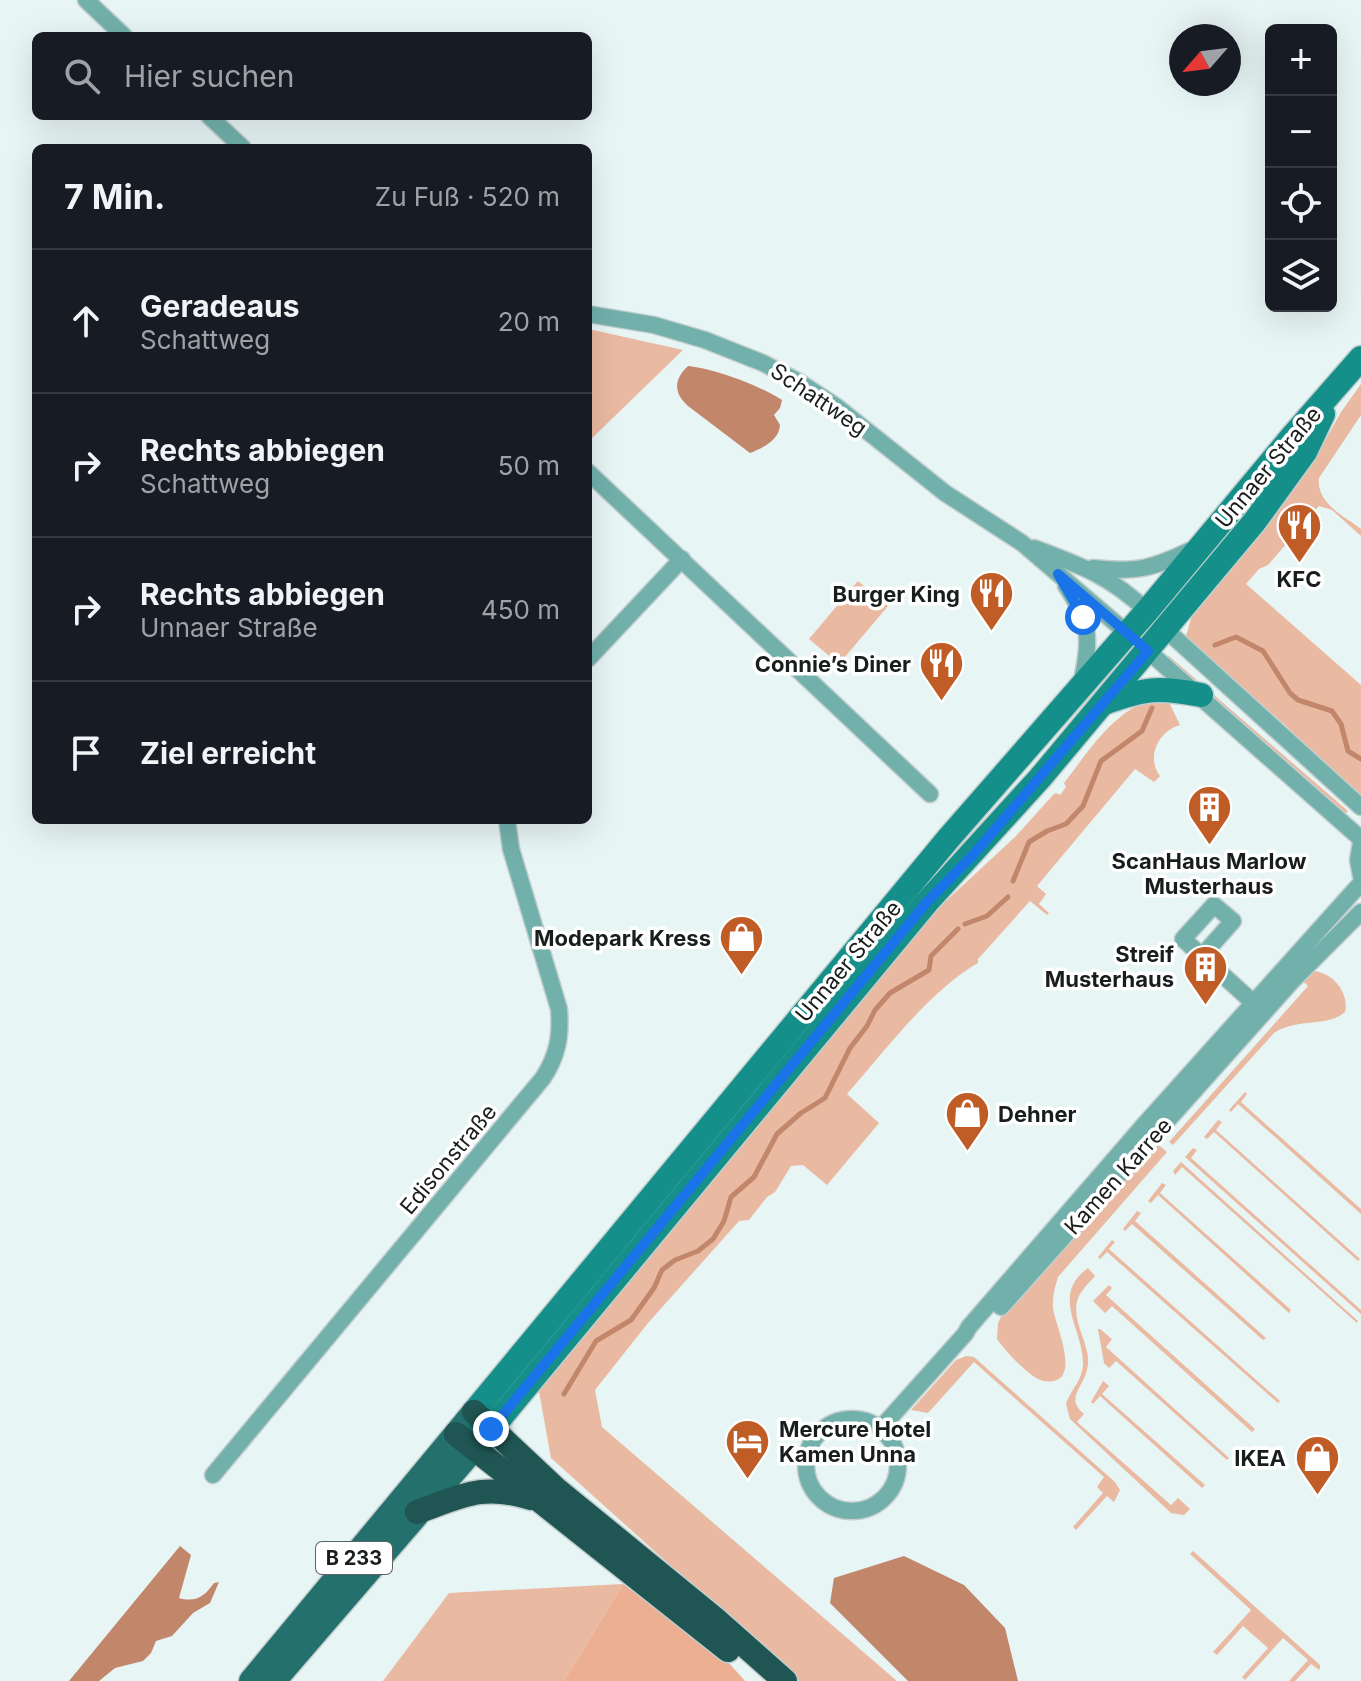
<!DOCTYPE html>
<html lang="de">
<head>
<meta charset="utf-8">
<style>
  body { margin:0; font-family:Inter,sans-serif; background:#20242c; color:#f1f3f6 }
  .controls { position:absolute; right:24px; top:24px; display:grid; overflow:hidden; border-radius:12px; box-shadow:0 8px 32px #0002 }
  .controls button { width:72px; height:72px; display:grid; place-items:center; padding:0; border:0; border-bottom:2px solid #363941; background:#171b24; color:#f1f3f6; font:40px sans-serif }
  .compass { position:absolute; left:1169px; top:24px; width:72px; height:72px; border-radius:50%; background:#171b24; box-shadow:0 8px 32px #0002; rotate:242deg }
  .stop { position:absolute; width:24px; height:24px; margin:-18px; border:6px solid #1a73e8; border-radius:50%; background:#fff }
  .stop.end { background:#1a73e8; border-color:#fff; box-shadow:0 2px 8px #0008 }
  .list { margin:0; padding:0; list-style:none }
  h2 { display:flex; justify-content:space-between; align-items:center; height:104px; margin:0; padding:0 32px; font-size:34px }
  h2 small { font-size:26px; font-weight:400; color:#9ea1a6 }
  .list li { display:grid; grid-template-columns:52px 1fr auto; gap:24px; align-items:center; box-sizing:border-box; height:144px; padding:0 32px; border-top:2px solid #363941 }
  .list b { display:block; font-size:30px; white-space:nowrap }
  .list p { margin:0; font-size:26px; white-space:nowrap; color:#9ea1a6 }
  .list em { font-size:26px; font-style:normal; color:#9ea1a6 }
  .icon { flex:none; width:44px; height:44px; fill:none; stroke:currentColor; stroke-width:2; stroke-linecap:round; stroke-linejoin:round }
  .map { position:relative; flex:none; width:1361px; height:1681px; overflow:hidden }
  .search { position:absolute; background:#171b24; box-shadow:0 8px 32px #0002; left:32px; top:32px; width:560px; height:88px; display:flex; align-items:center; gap:20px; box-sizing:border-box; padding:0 28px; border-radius:12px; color:#9ea1a6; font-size:30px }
  .panel { position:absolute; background:#171b24; box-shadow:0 8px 32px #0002; left:32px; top:144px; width:560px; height:680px; border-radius:12px }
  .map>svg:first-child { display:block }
  .green { fill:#eab9a2 }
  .forest { fill:#edaf92 }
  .water { fill:#c2876b }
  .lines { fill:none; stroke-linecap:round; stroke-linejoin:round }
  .stream { stroke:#c2876b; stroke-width:5 }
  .street-casing { stroke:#c2cecd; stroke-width:19 }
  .secondary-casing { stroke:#c2cecd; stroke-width:27 }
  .primary-casing { stroke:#c2cecd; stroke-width:27 }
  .highway-casing { stroke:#c2cecd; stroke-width:27 }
  .street { stroke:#72b0ac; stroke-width:16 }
  .secondary { stroke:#158f8a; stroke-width:24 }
  .primary { stroke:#23706c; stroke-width:24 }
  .highway { stroke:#1f5653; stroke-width:24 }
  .route { stroke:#1a73e8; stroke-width:10 }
  .labels { text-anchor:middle; stroke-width:7; stroke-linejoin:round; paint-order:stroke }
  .shield { fill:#fff; stroke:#5e6261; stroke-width:2 }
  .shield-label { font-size:20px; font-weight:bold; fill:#191e1d }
  .street-label { font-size:22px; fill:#191e1d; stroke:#fff }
  .poi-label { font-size:22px; font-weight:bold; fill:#191e1d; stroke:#fff; text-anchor:end }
</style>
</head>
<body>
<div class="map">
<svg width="1361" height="1681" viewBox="0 0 1361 1681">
  <rect width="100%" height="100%" fill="#e7f5f4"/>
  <g class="green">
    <polygon points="593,330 683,350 588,442 588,331"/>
    <path d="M1361,384v31l-42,63c-3,25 25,38 42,51v7l-29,-26 -13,-4 -51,59 -9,4 -13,15 115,101v115l-77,-76 -91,-78 -7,-10 7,-24 121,-151 27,-49z"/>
    <polygon points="858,581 888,606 839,664 809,639"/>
    <polygon points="1169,656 1348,811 1344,815 1165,660"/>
    <path d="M1151,699l18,3 11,23c-22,6 -34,33 -20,51l-6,6 -19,-13 -98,117 9,8 -7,10 10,9 -2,2 -17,-14 -52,58v4c-48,27 -94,89 -131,131l32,29 -52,62 -24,-20 -12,1 -16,26 -8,5 -18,23 -10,1 -91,102 -53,67 7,37 295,254h-98l-248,-223 -13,-72 395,-473 82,-76 38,-42 3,-2 4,2 6,-8 -2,-4c25,-32 47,-69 87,-84z"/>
    <path d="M1310,971c21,-1 40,21 35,41 -18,16 -47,5 -71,21l-101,112 -4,-3 139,-156 -7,-7z"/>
    <polygon points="1245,1092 1247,1094 1241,1102 1361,1209 1361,1214 1238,1104 1231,1112 1229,1110"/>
    <polygon points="1218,1120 1222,1122 1216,1130 1360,1259 1358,1261 1214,1132 1207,1139 1204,1137"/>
    <path d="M1155,1142l12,10 -109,125c-3,10 -6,20 -5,31 2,17 32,79 -9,73 -13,-2 -40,-31 -47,-42l1,-16 4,-8z"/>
    <polygon points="1193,1148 1197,1150 1191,1158 1361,1310 1361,1314 1185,1157"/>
    <polygon points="1181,1162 1358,1321 1357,1323 1182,1167 1175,1175 1173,1171"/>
    <polygon points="1162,1183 1166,1185 1160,1193 1291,1310 1289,1313 1158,1195 1151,1203 1148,1201"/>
    <polygon points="1137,1211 1141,1213 1135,1221 1266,1338 1263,1340 1132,1224 1125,1231 1123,1229"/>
    <polygon points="1112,1240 1115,1242 1109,1249 1280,1401 1278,1403 1107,1252 1100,1259 1098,1257"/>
    <path d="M1088,1268l7,8c-7,8 -16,16 -18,26 -5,21 13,42 11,62 -1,21 -25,33 -4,50l-7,8 94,83 7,-7 12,11 -6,6 -13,-2 -101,-94 -4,-15c5,-15 17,-24 17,-41 0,-34 -33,-68 5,-95z"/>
    <polygon points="1109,1285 1112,1288 1106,1295 1255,1429 1252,1432 1112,1306 1105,1313 1093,1301"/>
    <polygon points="1098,1329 1100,1329 1112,1339 1106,1347 1229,1458 1227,1460 1116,1361 1109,1368 1104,1363"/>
    <polygon points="966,1356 974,1357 1115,1482 1120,1490 1114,1502 1107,1496 1076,1530 1073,1527 1103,1493 1097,1487 1104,1477 974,1362 928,1413 911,1410 956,1360"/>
    <polygon points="1103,1381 1109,1386 1102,1394 1205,1485 1202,1488 1100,1396 1093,1404 1091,1402"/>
    <polygon points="1193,1551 1320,1665 1320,1668 1319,1670 1311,1664 1295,1681 1289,1681 1308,1660 1283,1638 1245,1680 1242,1677 1268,1648 1243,1626 1217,1655 1213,1652 1251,1610 1190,1554"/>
    <polygon points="623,1584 564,1681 383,1681 449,1593"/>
  </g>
  <polygon class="forest" points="623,1584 720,1653 745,1681 564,1681"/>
  <g class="water">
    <path d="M688,366c27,3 71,19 94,34l-2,8 -6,7 6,10c-1,16 -18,23 -30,28l-62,-47c-15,-13 -14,-27 0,-40z"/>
    <path d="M180,1546l11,9 -12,43c17,5 26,-2 35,-15l5,-1 -9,21 -17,10 -21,23 -16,5 -5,12 -8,8 -28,7 -16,13h-30z"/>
    <polygon points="904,1556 964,1585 1005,1628 1018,1681 908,1681 830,1603 834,1578"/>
  </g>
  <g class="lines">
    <g class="stream">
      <polyline points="1215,645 1236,637 1263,651 1290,693 1298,700 1332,711 1341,724 1348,751 1361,759"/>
      <polyline points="1013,881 1029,842 1047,831 1066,824 1083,806 1101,761 1142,731 1152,708"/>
      <polyline points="965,924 987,916 1008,897"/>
      <polyline points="564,1394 596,1341 631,1320 654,1288 662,1270 675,1260 698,1251 713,1239 724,1221 731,1197 754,1177 777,1134 801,1113 825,1098 850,1048 867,1026 875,1010 890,993 929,970 931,956 958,929"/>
    </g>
    <defs>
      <g id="street">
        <polyline points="86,0 124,36"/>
        <polyline points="209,116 243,148"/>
        <polyline points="588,314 654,325 705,340 763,363 799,382 837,407 945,493 1022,543 1127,633"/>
        <polyline points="588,472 930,794"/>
        <path d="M1034,548c48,18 76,28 113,63"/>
        <path d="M1093,568c44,5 61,0 100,-19"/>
        <path d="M1066,586c25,37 25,56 15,98"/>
        <polyline points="1164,628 1361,807"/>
        <polyline points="1148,651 1361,839"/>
        <polyline points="588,659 682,559"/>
        <polyline points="1361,843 1358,860 1361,876"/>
        <polyline points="1202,956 1233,921 1214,905 1183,939 1258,1007"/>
        <polyline points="1001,1307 1293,980 1361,912"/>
        <circle cx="852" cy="1465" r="46"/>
        <polyline points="880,1429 965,1334 969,1327 1144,1125 1361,883"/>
        <path d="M213,1475l330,-397c15,-23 18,-42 16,-69l-48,-160 -4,-29"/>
      </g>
      <g id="secondary">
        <path d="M1104,703c41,-15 55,-16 97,-8"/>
        <polyline points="474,1412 948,839 1147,611 1291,438 1361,358"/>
        <polyline points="491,1429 927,902 1040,778 1255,521 1305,452 1323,414"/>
      </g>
      <g id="primary">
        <polyline points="251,1681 474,1412"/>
        <polyline points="274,1681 491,1429"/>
      </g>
      <g id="highway">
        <polyline points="474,1412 556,1489 714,1618 785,1681"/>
        <polyline points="456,1434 728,1650"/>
        <path d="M417,1512c45,-16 65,-29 114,-14"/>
      </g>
    </defs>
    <use href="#street" class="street-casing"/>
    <use href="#secondary" class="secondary-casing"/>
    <use href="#primary" class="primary-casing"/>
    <use href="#highway" class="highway-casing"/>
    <use href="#street" class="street"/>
    <use href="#secondary" class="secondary"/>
    <use href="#primary" class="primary"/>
    <use href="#highway" class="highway"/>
  </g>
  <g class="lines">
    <polyline class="route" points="491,1429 927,902 973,855 1148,651 1058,574 1083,617"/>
  </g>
  <defs>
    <symbol id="restaurant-pin" viewBox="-11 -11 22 30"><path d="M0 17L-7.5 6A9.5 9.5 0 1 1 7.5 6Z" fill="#c05d26" stroke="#fff"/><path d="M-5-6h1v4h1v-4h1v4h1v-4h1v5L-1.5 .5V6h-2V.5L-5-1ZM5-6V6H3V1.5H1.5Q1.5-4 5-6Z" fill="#fff"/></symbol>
    <symbol id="building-pin" viewBox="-11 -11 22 30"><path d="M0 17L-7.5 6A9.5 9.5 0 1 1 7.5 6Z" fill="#c05d26" stroke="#fff"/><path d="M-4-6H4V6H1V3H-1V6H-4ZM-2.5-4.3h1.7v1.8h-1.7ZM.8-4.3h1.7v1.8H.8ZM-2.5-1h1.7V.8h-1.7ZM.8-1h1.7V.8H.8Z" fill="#fff"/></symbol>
    <symbol id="shop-pin" viewBox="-11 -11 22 30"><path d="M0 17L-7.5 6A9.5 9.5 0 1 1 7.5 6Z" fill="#c05d26" stroke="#fff"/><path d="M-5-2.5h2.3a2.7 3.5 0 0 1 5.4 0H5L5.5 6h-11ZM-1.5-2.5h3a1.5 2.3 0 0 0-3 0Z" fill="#fff"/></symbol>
    <symbol id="hotel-pin" viewBox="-11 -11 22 30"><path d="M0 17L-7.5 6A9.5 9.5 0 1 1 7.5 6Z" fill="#c05d26" stroke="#fff"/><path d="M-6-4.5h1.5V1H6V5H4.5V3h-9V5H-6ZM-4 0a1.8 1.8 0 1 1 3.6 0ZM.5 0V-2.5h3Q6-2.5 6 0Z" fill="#fff"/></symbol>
  </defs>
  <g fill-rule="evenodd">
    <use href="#restaurant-pin" x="1274" y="500" width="51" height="69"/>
    <use href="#restaurant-pin" x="966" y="568" width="51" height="69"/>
    <use href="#restaurant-pin" x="916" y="638" width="51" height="69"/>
    <use href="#building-pin" x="1184" y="782" width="51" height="69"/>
    <use href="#shop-pin" x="716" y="912" width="51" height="69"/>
    <use href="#building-pin" x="1180" y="942" width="51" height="69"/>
    <use href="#shop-pin" x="942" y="1088" width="51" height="69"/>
    <use href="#hotel-pin" x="722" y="1416" width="51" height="69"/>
    <use href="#shop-pin" x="1292" y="1432" width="51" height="69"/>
  </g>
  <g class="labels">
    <rect class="shield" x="316" y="1542" width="76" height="32" rx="6"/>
    <g class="shield-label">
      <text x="354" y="1565">B 233</text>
    </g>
    <g class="street-label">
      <text transform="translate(819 399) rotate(34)" y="8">Schattweg</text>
      <text transform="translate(1268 467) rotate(-50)" y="8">Unnaer Straße</text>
      <text transform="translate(848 961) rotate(-50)" y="8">Unnaer Straße</text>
      <text transform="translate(448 1159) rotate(-50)" y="8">Edisonstraße</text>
      <text transform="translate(1118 1176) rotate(-48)" y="8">Kamen Karree</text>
    </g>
    <g class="poi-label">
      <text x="1299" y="587" text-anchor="middle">KFC</text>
      <text x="960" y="602">Burger King</text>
      <text x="911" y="672">Connie’s Diner</text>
      <text x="1209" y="869" text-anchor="middle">ScanHaus Marlow<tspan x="1209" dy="25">Musterhaus</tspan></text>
      <text x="711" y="946">Modepark Kress</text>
      <text x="1174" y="962">Streif<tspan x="1174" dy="25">Musterhaus</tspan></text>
      <text x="998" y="1122" text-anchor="start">Dehner</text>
      <text x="779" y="1437" text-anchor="start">Mercure Hotel<tspan x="779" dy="25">Kamen Unna</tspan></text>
      <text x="1286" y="1466">IKEA</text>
    </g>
  </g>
</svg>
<div class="controls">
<button>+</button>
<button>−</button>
<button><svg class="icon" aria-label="locate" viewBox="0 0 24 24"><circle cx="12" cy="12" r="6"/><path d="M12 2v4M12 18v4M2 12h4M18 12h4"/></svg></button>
<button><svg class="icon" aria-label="layers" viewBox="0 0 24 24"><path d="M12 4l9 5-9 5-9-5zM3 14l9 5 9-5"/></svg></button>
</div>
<svg class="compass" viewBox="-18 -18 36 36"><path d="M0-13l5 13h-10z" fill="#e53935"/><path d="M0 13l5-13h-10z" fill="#9ea1a6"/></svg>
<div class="stop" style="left:1083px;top:617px"></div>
<div class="stop end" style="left:491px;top:1429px"></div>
<div class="search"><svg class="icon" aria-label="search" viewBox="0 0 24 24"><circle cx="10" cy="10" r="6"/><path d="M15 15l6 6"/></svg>Hier suchen</div>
<section class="panel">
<h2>7 Min.<small>Zu Fuß · 520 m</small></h2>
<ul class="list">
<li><svg class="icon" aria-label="ahead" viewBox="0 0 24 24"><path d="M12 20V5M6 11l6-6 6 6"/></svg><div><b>Geradeaus</b><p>Schattweg</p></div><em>20 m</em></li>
<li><svg class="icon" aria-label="right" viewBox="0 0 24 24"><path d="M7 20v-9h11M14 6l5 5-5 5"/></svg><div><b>Rechts abbiegen</b><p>Schattweg</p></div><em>50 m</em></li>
<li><svg class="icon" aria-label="right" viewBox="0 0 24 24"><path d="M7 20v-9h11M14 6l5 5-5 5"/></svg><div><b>Rechts abbiegen</b><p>Unnaer Straße</p></div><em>450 m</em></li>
<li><svg class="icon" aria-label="arrive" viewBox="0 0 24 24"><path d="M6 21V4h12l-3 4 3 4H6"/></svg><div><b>Ziel erreicht</b></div></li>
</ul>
</section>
</div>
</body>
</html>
